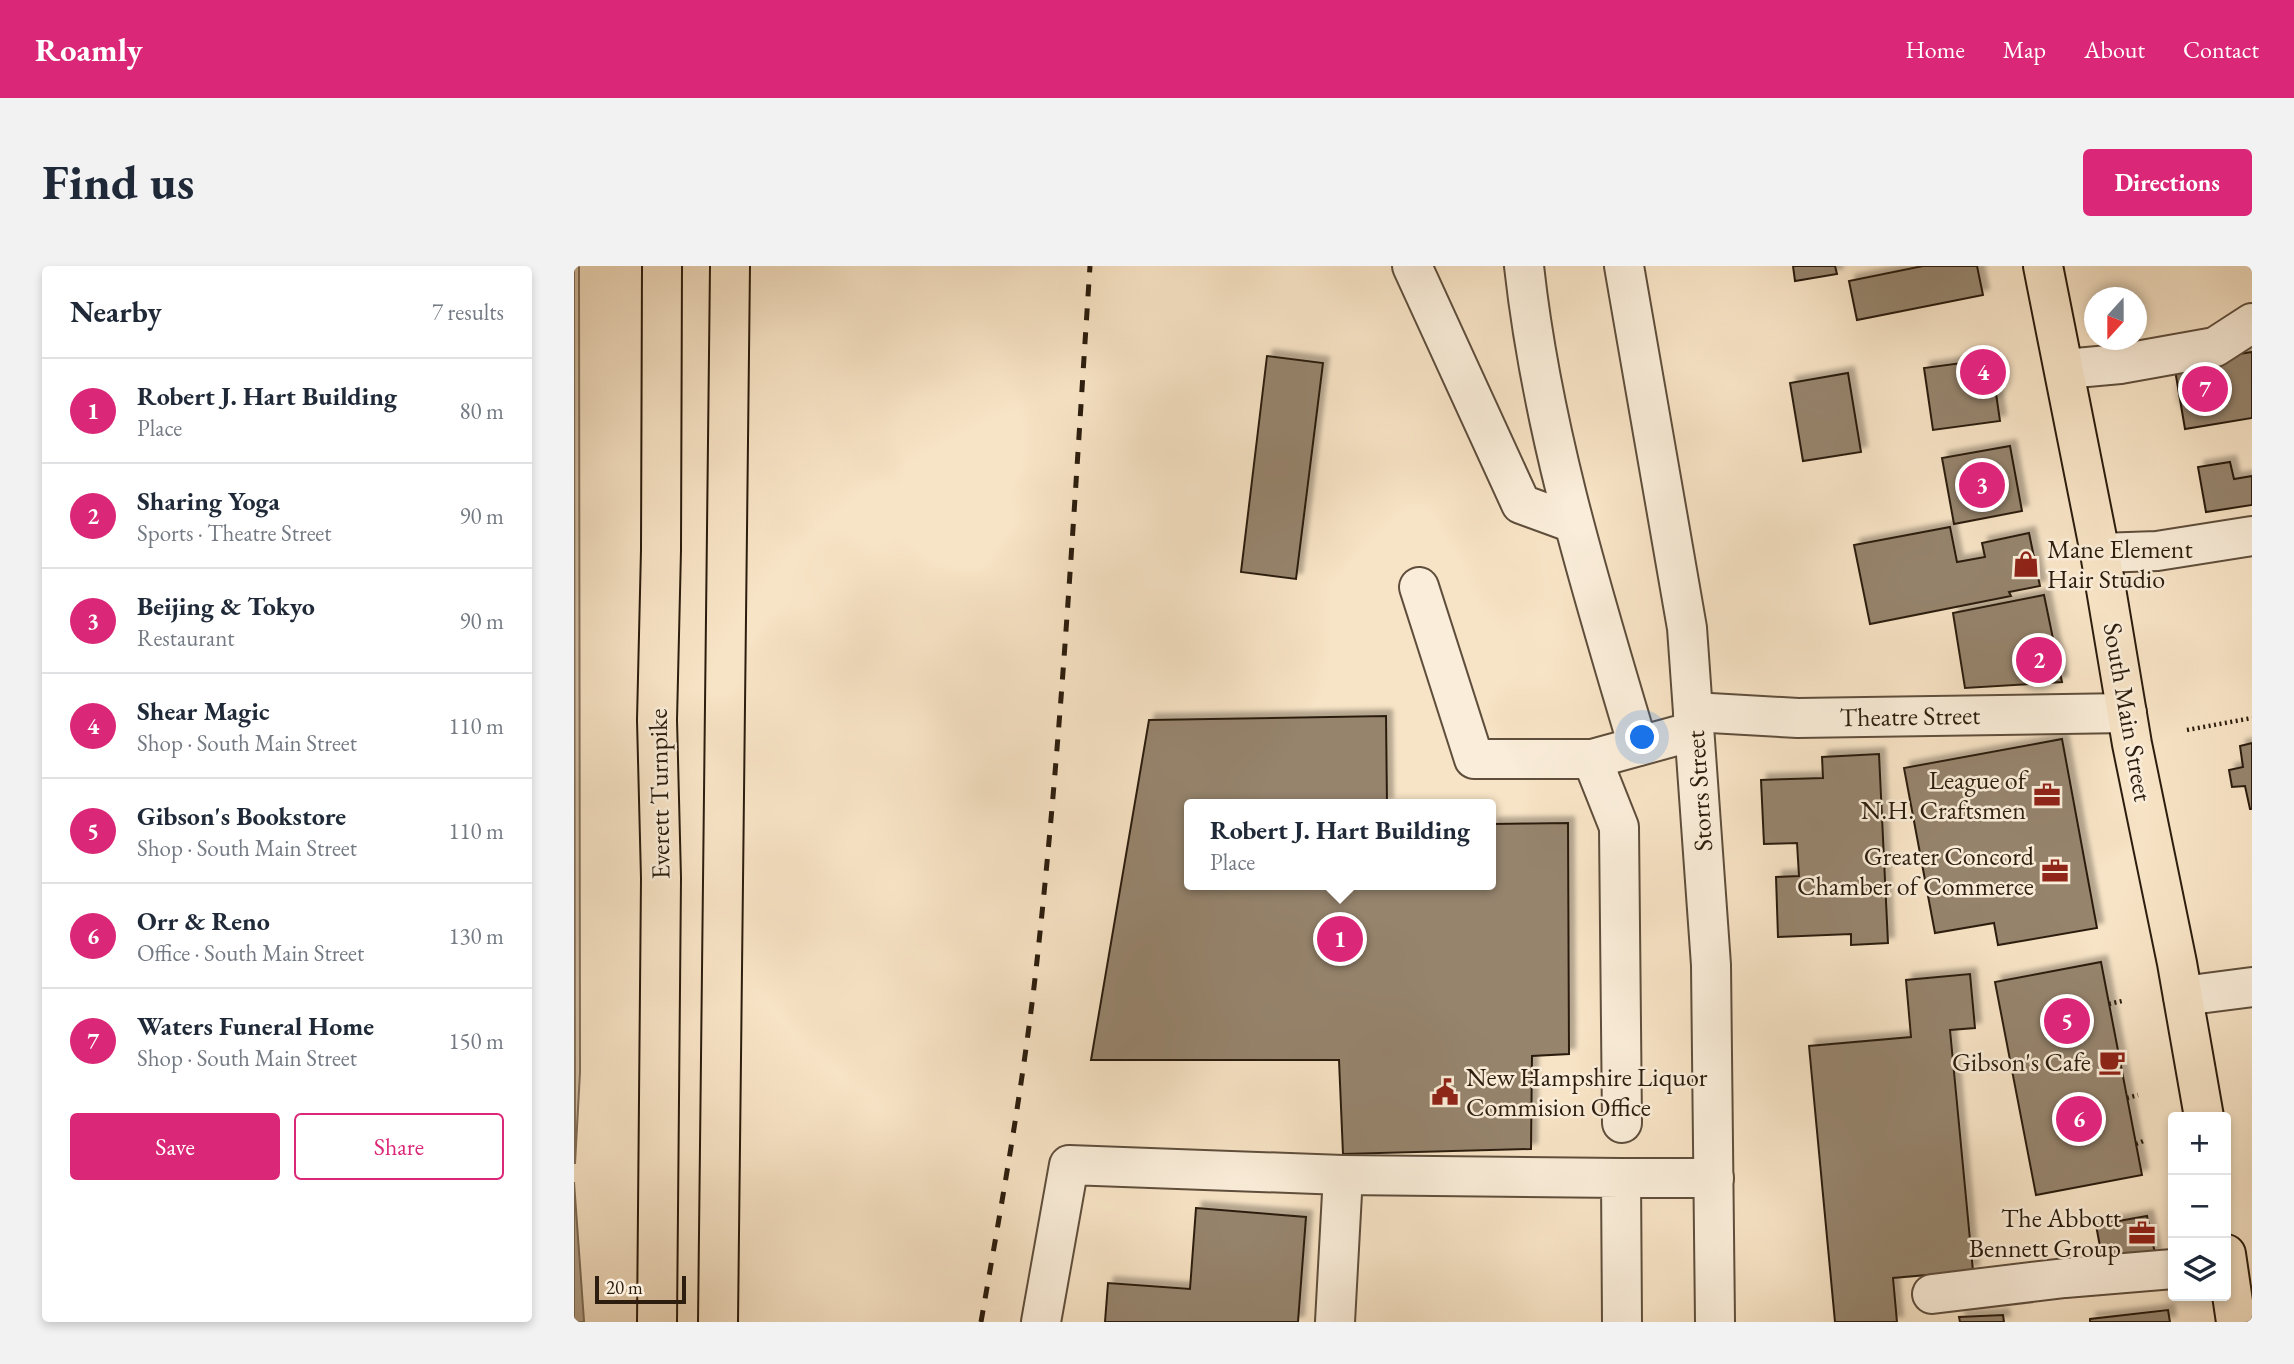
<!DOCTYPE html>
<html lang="en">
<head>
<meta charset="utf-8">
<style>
  body { margin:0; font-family:"EB Garamond",serif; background:#f2f2f3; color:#1f2937 }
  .controls { position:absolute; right:21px; bottom:21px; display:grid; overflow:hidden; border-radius:7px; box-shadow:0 4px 10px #0003 }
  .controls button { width:63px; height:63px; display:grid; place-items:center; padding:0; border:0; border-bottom:2px solid #e0e1e3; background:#fff; color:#1f2937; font:35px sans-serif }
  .compass { position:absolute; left:1510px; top:21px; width:63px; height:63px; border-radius:50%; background:#fff; box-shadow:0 4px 10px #0003; rotate:201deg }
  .scale { position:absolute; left:21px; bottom:18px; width:91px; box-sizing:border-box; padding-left:7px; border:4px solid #2c1d0e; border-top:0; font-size:19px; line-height:24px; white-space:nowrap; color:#2c1d0e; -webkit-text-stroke:5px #faedd9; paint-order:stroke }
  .you { position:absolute; left:1069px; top:472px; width:24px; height:24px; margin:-18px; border:5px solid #fff; border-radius:50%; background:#1a73e8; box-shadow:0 0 0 10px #1a73e833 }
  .badge { display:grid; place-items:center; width:46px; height:46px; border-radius:50%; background:#db2777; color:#fff; font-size:23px; font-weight:700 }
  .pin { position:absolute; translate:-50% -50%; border:4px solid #fff; box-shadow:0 2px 7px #0006 }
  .popup { position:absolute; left:610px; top:533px; width:312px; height:91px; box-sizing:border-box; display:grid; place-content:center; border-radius:7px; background:#fff; filter:drop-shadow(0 2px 5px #0005); font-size:23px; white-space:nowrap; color:#747a83 }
  .popup b { font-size:26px; color:#1f2937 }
  .popup::after { content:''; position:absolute; left:50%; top:100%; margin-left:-14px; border:14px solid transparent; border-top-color:#fff }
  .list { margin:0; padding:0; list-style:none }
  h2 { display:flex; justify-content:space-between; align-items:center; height:91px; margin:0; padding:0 28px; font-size:30px }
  h2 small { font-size:23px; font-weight:400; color:#747a83 }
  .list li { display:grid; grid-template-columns:46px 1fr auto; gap:21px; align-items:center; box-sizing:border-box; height:105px; padding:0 28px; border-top:2px solid #e0e1e3 }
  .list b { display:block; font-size:26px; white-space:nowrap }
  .list p { margin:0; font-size:23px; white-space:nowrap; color:#747a83 }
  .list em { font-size:23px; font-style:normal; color:#747a83 }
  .actions { display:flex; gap:14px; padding:21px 28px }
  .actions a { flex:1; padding:16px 0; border:2px solid #db2777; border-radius:7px; text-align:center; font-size:24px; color:#db2777 }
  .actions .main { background:#db2777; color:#fff }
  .icon { flex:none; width:38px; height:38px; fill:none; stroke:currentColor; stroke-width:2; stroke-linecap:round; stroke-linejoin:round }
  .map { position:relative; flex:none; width:1678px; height:1056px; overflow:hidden; border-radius:7px }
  header { display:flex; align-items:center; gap:42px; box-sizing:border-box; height:98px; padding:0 35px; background:#db2777; color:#fff }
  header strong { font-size:33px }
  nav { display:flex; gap:38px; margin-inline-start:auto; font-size:24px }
  .intro { display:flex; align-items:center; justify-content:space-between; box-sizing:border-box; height:168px; padding:0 42px }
  h1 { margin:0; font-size:49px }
  .button { padding:18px 32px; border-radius:7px; background:#db2777; color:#fff; font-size:24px; font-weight:700 }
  main { display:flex; gap:42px; padding:0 42px }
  aside { flex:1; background:#fff; border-radius:7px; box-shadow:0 4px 10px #0003 }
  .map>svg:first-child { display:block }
  .green { fill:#d4c1a6; stroke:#806f5a; stroke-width:2 }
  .water { fill:#b2a087; stroke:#7c6c57; stroke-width:2 }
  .building { fill:#96846d; stroke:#2c1d0e; stroke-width:2; filter:url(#shadow) }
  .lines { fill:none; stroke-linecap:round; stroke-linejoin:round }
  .minor-casing { stroke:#5f4e3c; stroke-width:42 }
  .major-casing { stroke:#2c1d0e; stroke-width:42 }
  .highway-casing { stroke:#2c1d0e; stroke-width:42 }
  .path { stroke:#2c1d0e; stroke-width:4.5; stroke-dasharray:2 3.5; stroke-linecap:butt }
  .minor { stroke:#faedd9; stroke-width:38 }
  .major { stroke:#f7e3c5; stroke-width:38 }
  .highway { stroke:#f7e3c5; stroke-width:38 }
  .rail { stroke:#2c1d0e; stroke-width:5; stroke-dasharray:12 12; stroke-linecap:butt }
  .labels { text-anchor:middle; stroke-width:5; stroke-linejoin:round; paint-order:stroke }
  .poi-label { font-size:26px; fill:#2c1d0e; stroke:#faedd9; text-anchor:end }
  .street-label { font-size:26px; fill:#2c1d0e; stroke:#faedd9 }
</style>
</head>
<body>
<header>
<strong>Roamly</strong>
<nav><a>Home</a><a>Map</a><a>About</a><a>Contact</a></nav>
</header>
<div class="intro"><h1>Find us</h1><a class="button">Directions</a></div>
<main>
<aside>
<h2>Nearby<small>7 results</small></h2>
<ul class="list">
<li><span class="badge">1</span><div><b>Robert J. Hart Building</b><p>Place</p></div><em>80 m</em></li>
<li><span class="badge">2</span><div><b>Sharing Yoga</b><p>Sports · Theatre Street</p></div><em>90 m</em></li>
<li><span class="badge">3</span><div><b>Beijing &amp; Tokyo</b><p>Restaurant</p></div><em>90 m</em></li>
<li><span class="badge">4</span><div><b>Shear Magic</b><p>Shop · South Main Street</p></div><em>110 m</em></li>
<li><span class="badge">5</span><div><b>Gibson's Bookstore</b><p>Shop · South Main Street</p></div><em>110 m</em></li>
<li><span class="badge">6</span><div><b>Orr &amp; Reno</b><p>Office · South Main Street</p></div><em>130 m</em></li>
<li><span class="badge">7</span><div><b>Waters Funeral Home</b><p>Shop · South Main Street</p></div><em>150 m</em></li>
</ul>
<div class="actions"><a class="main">Save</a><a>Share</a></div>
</aside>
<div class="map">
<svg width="1678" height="1056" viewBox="0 0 1678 1056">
  <defs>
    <filter id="shadow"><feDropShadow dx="6" dy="-6" stdDeviation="2" flood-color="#0004"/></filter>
  </defs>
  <rect width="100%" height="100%" fill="#f7e3c5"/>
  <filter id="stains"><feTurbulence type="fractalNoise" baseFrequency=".00286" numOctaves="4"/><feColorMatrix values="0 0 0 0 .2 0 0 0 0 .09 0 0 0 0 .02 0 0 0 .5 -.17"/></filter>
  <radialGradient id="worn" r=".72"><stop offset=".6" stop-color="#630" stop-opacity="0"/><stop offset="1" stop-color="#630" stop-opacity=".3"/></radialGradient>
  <polygon class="green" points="0,0 5,0 6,806 1,898"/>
  <polygon class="water" points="0,916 10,1055 10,1056 0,1056"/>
  <g class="building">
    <polygon points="1219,0 1261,0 1263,8 1221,15"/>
    <polygon points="1349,0 1403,0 1409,29 1283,54 1275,15"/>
    <polygon points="1678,86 1678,152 1611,163 1600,98"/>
    <polygon points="693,90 749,97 722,313 667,306"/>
    <polygon points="1417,93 1426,155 1359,164 1350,102"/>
    <polygon points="1274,107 1287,186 1229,195 1216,117"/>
    <polygon points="1436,180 1448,245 1380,258 1368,192"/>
    <polygon points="1656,196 1660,213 1678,210 1678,239 1632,246 1624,201"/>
    <polygon points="1376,261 1383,296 1411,291 1408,277 1455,267 1466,320 1435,326 1437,330 1296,358 1280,279"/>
    <polygon points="1470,329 1488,416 1391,422 1379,347"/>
    <polygon points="812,450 813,538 616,538 616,619 917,619 917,558 994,557 995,788 958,790 957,883 769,888 765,794 517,794 575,454"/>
    <polygon points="1488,473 1523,662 1424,679 1420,657 1361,667 1330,502"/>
    <polygon points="1678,477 1678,543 1676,543 1671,520 1658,521 1655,504 1669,501 1666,480"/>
    <polygon points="1305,488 1314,677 1277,679 1277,668 1204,671 1202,611 1225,610 1223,577 1190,578 1187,514 1249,512 1248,491"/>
    <polygon points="1527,696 1568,909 1462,929 1421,716"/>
    <polygon points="1396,708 1401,762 1376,764 1399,1005 1319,1012 1323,1056 1261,1056 1235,780 1337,771 1332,714"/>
    <polygon points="622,942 732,951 724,1056 531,1056 534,1017 616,1023"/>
    <polygon points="1573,950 1582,992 1530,1002 1522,959"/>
    <polygon points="1594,1044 1596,1056 1516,1056 1516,1053"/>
    <polygon points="1429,1049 1430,1056 1386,1056 1385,1051"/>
  </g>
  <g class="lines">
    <defs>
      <g id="minor">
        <polyline points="838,0 947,238 999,257"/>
        <path d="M950,0c18,164 67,322 114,480"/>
        <polyline points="1050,0 1113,362 1137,699 1141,1056"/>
        <polyline points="1491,103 1546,98 1641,81 1678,57"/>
        <polyline points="1526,287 1583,285 1678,270"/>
        <polyline points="845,321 900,493 1018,493 1120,465"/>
        <polyline points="1119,446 1224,452 1553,447"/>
        <polyline points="1018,493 1045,561 1048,857"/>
        <polyline points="1609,730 1678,721"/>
        <polyline points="1047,912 1140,912"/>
        <polyline points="1358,1028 1491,1012 1599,1003"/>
        <polyline points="467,1056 495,899 769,909"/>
        <polyline points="761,1056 769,909 1047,912 1048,1056"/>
      </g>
      <g id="major">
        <polyline points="1469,0 1526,287 1558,478 1603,697 1630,851"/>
        <polyline points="1652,988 1662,1056"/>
      </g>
      <g id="highway">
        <polyline points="83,1056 87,612 83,454 87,284 88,0"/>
        <polyline points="144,1056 156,0"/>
      </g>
    </defs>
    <use href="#minor" class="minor-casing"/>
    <use href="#major" class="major-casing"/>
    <use href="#highway" class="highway-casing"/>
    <g class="path">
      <polyline points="1613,464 1678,452"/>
      <polyline points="1535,738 1548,735"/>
      <polyline points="1553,832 1564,829"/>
      <polyline points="1562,878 1572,874"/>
    </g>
    <use href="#minor" class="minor"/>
    <use href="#major" class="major"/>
    <use href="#highway" class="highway"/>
    <path class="rail" d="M407,1056c22,-126 45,-253 58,-380 24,-225 36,-451 51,-676"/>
  </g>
  <defs>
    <symbol id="shop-bare" viewBox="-9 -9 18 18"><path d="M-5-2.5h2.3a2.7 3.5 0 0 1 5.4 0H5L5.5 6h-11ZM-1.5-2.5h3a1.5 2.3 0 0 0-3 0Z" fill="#8f2418" stroke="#faedd9" stroke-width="2.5" paint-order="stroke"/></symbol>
    <symbol id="office-bare" viewBox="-9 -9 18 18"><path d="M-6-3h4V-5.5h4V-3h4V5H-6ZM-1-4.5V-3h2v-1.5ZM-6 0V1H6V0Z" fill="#8f2418" stroke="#faedd9" stroke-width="2.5" paint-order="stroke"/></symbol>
    <symbol id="cafe-bare" viewBox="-9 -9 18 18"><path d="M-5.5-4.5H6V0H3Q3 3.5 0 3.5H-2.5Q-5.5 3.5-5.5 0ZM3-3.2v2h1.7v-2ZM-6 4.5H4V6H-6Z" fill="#8f2418" stroke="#faedd9" stroke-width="2.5" paint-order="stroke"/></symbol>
    <symbol id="civic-bare" viewBox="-9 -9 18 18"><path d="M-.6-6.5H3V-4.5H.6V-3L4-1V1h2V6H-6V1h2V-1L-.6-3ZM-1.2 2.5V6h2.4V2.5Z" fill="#8f2418" stroke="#faedd9" stroke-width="2.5" paint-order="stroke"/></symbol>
  </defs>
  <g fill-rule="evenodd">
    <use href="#shop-bare" x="1433" y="279" width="38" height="38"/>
    <use href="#office-bare" x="1454" y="510" width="38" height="38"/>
    <use href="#office-bare" x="1462" y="586" width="38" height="38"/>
    <use href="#cafe-bare" x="1519" y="777" width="38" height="38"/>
    <use href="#civic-bare" x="852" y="807" width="38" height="38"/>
    <use href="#office-bare" x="1549" y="948" width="38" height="38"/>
  </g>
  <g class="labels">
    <g class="poi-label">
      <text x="1473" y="292" text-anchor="start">Mane Element<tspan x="1473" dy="30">Hair Studio</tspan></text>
      <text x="1452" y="523">League of<tspan x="1452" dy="30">N.H. Craftsmen</tspan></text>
      <text x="1460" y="599">Greater Concord<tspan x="1460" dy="30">Chamber of Commerce</tspan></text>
      <text x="1517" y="805">Gibson's Cafe</text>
      <text x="892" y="820" text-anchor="start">New Hampshire Liquor<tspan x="892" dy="30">Commision Office</tspan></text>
      <text x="1547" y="961">The Abbott<tspan x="1547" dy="30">Bennett Group</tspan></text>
    </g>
    <g class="street-label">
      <text transform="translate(1554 446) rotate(80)" y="9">South Main Street</text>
      <text transform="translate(1336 450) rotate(-1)" y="9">Theatre Street</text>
      <text transform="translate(1125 525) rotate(-94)" y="9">Storrs Street</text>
      <text transform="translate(85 528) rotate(-91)" y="9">Everett Turnpike</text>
    </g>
  </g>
  <rect width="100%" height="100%" filter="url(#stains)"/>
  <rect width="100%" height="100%" fill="url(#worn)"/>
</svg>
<div class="controls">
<button>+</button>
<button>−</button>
<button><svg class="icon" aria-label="layers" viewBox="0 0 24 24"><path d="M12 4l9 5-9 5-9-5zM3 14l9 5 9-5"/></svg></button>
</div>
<svg class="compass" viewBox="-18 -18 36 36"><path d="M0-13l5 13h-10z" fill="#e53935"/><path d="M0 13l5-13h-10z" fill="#747a83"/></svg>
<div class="scale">20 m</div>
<div class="you"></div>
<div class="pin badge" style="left:766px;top:673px">1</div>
<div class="popup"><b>Robert J. Hart Building</b>Place</div>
<div class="pin badge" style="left:1465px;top:394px">2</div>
<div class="pin badge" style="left:1408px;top:219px">3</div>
<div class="pin badge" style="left:1409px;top:106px">4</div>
<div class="pin badge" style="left:1493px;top:755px">5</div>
<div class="pin badge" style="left:1505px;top:853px">6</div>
<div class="pin badge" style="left:1631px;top:123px">7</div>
</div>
</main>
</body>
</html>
